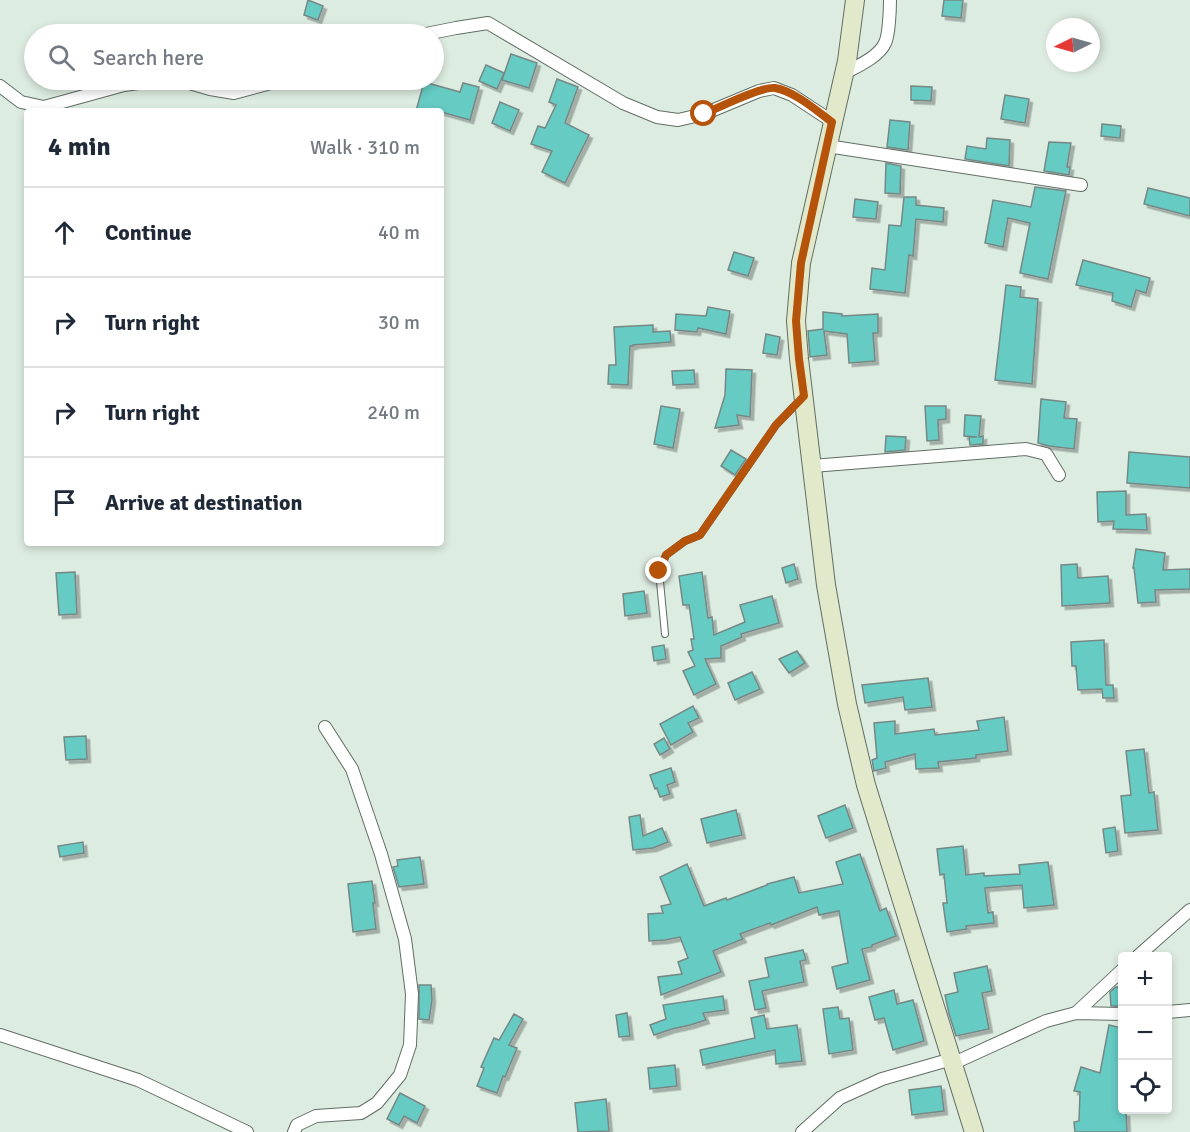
<!DOCTYPE html>
<html lang="en">
<head>
<meta charset="utf-8">
<style>
  body { margin:0; font-family:Signika,sans-serif; background:#f6f6f7; color:#1f2937 }
  .controls { position:absolute; right:18px; bottom:18px; display:grid; overflow:hidden; border-radius:6px; box-shadow:0 3px 9px #0003 }
  .controls button { width:54px; height:54px; display:grid; place-items:center; padding:0; border:0; border-bottom:2px solid #e0e1e3; background:#fff; color:#1f2937; font:30px sans-serif }
  .compass { position:absolute; left:1046px; top:18px; width:54px; height:54px; border-radius:50%; background:#fff; box-shadow:0 3px 9px #0003; rotate:265deg }
  .stop { position:absolute; width:18px; height:18px; margin:-14px; border:4px solid #b45309; border-radius:50%; background:#fff }
  .stop.end { background:#b45309; border-color:#fff; box-shadow:0 2px 6px #0008 }
  .list { margin:0; padding:0; list-style:none }
  h2 { display:flex; justify-content:space-between; align-items:center; height:78px; margin:0; padding:0 24px; font-size:26px }
  h2 small { font-size:20px; font-weight:400; color:#747a83 }
  .list li { display:grid; grid-template-columns:39px 1fr auto; gap:18px; align-items:center; box-sizing:border-box; height:90px; padding:0 24px; border-top:2px solid #e0e1e3 }
  .list b { display:block; font-size:22px; white-space:nowrap }
  .list em { font-size:20px; font-style:normal; color:#747a83 }
  .icon { flex:none; width:33px; height:33px; fill:none; stroke:currentColor; stroke-width:2; stroke-linecap:round; stroke-linejoin:round }
  .map { position:relative; flex:none; width:1190px; height:1132px; overflow:hidden }
  .search { position:absolute; background:#fff; box-shadow:0 3px 9px #0003; left:24px; top:24px; width:420px; height:66px; display:flex; align-items:center; gap:15px; box-sizing:border-box; padding:0 21px; border-radius:33px; color:#747a83; font-size:22px }
  .panel { position:absolute; background:#fff; box-shadow:0 3px 9px #0003; left:24px; top:108px; width:420px; height:438px; border-radius:6px }
  .map>svg:first-child { display:block }
  .building { fill:#65cbc3; stroke:#768886; stroke-width:1.5; filter:url(#shadow) }
  .lines { fill:none; stroke-linecap:round; stroke-linejoin:round }
  .service-casing { stroke:#616e64; stroke-width:8 }
  .minor-casing { stroke:#616e64; stroke-width:14 }
  .secondary-casing { stroke:#616e64; stroke-width:20 }
  .service { stroke:#fff; stroke-width:6 }
  .minor { stroke:#fff; stroke-width:12 }
  .secondary { stroke:#e2e8ca; stroke-width:18 }
  .route { stroke:#b45309; stroke-width:8 }
</style>
</head>
<body>
<div class="map">
<svg width="1190" height="1132" viewBox="0 0 1190 1132">
  <defs>
    <filter id="shadow"><feDropShadow dx="3.5" dy="3.5" stdDeviation="0" flood-color="#0004"/></filter>
  </defs>
  <rect width="100%" height="100%" fill="#ddece1"/>
  <g class="building">
    <polygon points="308,0 323,6 318,20 304,15"/>
    <polygon points="944,0 963,0 961,18 942,16"/>
    <polygon points="511,54 537,63 529,88 502,80"/>
    <polygon points="486,65 504,73 497,89 479,81"/>
    <polygon points="557,79 578,87 565,123 589,135 565,183 542,172 552,151 531,144 538,126 545,128 556,105 549,102"/>
    <polygon points="424,82 460,92 463,83 479,87 470,120 441,112 441,111 416,111"/>
    <polygon points="911,86 932,87 931,101 911,100"/>
    <polygon points="1005,95 1029,99 1025,123 1001,119"/>
    <polygon points="500,102 519,110 510,131 492,123"/>
    <polygon points="890,120 910,122 908,150 887,147"/>
    <polygon points="1102,124 1121,126 1120,138 1101,136"/>
    <polygon points="987,138 1010,140 1009,166 965,159 967,146 986,149"/>
    <polygon points="1049,142 1071,143 1067,167 1070,167 1069,175 1044,171"/>
    <polygon points="886,163 901,166 900,194 885,193"/>
    <polygon points="1035,187 1066,191 1048,279 1020,273 1030,223 1008,218 1003,247 985,243 993,200 1031,207"/>
    <polygon points="1148,188 1190,198 1190,216 1144,204"/>
    <polygon points="904,197 916,197 916,205 944,208 943,222 916,219 913,256 909,255 905,293 870,289 872,268 885,270 889,225 901,226"/>
    <polygon points="855,199 878,202 876,219 853,217"/>
    <polygon points="734,252 754,258 748,276 728,270"/>
    <polygon points="1083,260 1150,278 1146,293 1136,290 1131,307 1112,301 1113,293 1076,285"/>
    <polygon points="1006,285 1021,287 1020,297 1038,299 1032,384 995,380"/>
    <polygon points="708,307 730,311 726,334 698,328 697,332 675,330 676,314 706,316"/>
    <polygon points="823,312 842,314 842,316 878,314 878,333 873,333 875,361 849,363 847,334 824,331 827,355 810,357 808,331 823,329"/>
    <polygon points="653,325 653,332 670,331 671,342 633,345 633,346 630,346 628,385 608,384 609,365 616,365 614,327"/>
    <polygon points="766,334 780,337 777,355 763,353"/>
    <polygon points="726,369 752,370 750,417 737,415 739,425 715,428 725,395"/>
    <polygon points="694,370 695,384 673,385 672,371"/>
    <polygon points="1041,399 1066,402 1064,418 1077,419 1074,449 1049,446 1038,443"/>
    <polygon points="661,406 680,409 673,448 654,444"/>
    <polygon points="925,406 946,406 946,419 938,420 939,440 927,441"/>
    <polygon points="965,415 981,416 979,437 983,436 983,444 970,445 969,437 977,437 964,436"/>
    <polygon points="886,436 906,437 905,450 885,452"/>
    <polygon points="731,450 746,459 735,475 721,466"/>
    <polygon points="1129,452 1190,457 1190,488 1127,483"/>
    <polygon points="1126,491 1126,515 1146,514 1147,530 1113,529 1114,521 1098,522 1097,492"/>
    <polygon points="1136,549 1165,553 1163,570 1190,569 1190,589 1155,590 1156,602 1138,603 1134,568 1133,568"/>
    <polygon points="794,564 798,579 786,583 782,568"/>
    <polygon points="1077,564 1078,578 1108,576 1110,603 1062,606 1061,565"/>
    <polygon points="75,572 77,614 59,615 56,573"/>
    <polygon points="702,572 708,618 712,617 714,635 745,622 740,605 772,596 779,623 741,634 742,637 721,646 721,658 705,659 716,684 694,695 683,671 695,666 688,652 693,650 691,639 694,639 689,605 683,605 679,576"/>
    <polygon points="644,591 647,613 625,616 623,594"/>
    <polygon points="1104,640 1106,685 1113,685 1114,698 1103,698 1102,689 1078,690 1076,666 1072,666 1071,642"/>
    <polygon points="664,645 666,659 654,661 652,647"/>
    <polygon points="797,651 805,663 789,673 779,659"/>
    <polygon points="752,672 760,689 735,700 728,683"/>
    <polygon points="928,678 932,707 905,710 903,697 865,703 862,685"/>
    <polygon points="693,706 699,718 688,723 693,732 671,745 660,724"/>
    <polygon points="1004,717 1008,751 976,755 976,758 938,762 939,768 916,769 915,754 885,762 886,768 874,771 872,760 877,758 874,723 895,721 895,734 934,729 935,735 979,730 977,721"/>
    <polygon points="86,736 87,759 66,760 64,737"/>
    <polygon points="664,738 670,749 660,755 654,744"/>
    <polygon points="1144,749 1149,793 1154,792 1158,830 1125,833 1121,796 1131,795 1126,751"/>
    <polygon points="671,768 675,782 667,785 670,794 660,797 657,788 655,789 650,775"/>
    <polygon points="845,805 853,828 826,838 818,816"/>
    <polygon points="736,810 742,835 707,843 701,819"/>
    <polygon points="640,815 643,836 662,828 668,842 653,848 633,850 629,817"/>
    <polygon points="1115,827 1118,851 1106,853 1103,829"/>
    <polygon points="83,842 84,853 60,857 58,846"/>
    <polygon points="963,846 966,875 984,873 984,876 1020,874 1019,865 1048,862 1054,905 1024,908 1022,885 985,888 988,913 993,912 994,923 966,926 967,929 947,932 943,903 947,903 944,874 940,875 937,849"/>
    <polygon points="860,854 880,911 886,908 896,936 872,945 872,947 862,949 870,980 837,989 832,967 848,963 839,911 819,915 817,907 771,925 770,923 740,934 743,939 713,951 721,972 661,995 658,977 682,974 678,962 688,958 680,937 665,940 649,941 648,914 663,913 661,906 671,904 660,877 687,864 704,906 726,898 727,900 767,885 767,884 794,877 799,893 843,884 836,862"/>
    <polygon points="420,857 424,884 399,887 393,867 398,866 397,860"/>
    <polygon points="372,881 375,903 373,903 376,929 353,932 348,884"/>
    <polygon points="803,950 806,960 800,961 804,982 762,991 766,1008 755,1010 749,981 769,977 765,958"/>
    <polygon points="987,966 992,991 982,993 989,1029 956,1036 949,1014 945,995 958,992 954,973"/>
    <polygon points="419,985 431,985 432,1000 429,1020 419,1019"/>
    <polygon points="1116,987 1122,987 1122,1006 1111,1006 1110,992"/>
    <polygon points="894,990 897,1004 913,1000 924,1041 893,1050 884,1018 875,1020 869,997"/>
    <polygon points="723,996 725,1010 703,1013 706,1020 690,1025 672,1029 654,1035 650,1025 666,1019 663,1005"/>
    <polygon points="838,1007 840,1019 849,1018 853,1050 829,1054 823,1009"/>
    <polygon points="627,1013 630,1036 619,1037 616,1015"/>
    <polygon points="514,1014 523,1019 509,1045 517,1048 505,1077 503,1076 497,1093 477,1086 484,1068 481,1067 494,1038 499,1040"/>
    <polygon points="764,1015 767,1029 797,1025 802,1061 776,1064 775,1050 703,1065 700,1050 755,1038 751,1018"/>
    <polygon points="1109,1025 1122,1028 1122,1113 1126,1113 1127,1132 1075,1132 1074,1122 1079,1121 1080,1092 1074,1091 1081,1067 1100,1073"/>
    <polygon points="675,1065 677,1086 650,1089 648,1068"/>
    <polygon points="941,1086 944,1111 912,1115 909,1090"/>
    <polygon points="400,1093 425,1106 417,1123 404,1116 399,1125 387,1119"/>
    <polygon points="606,1099 609,1131 578,1132 575,1103"/>
  </g>
  <g class="lines">
    <defs>
      <polyline id="service" points="665,634 659,571 666,555 685,541 700,535 776,425 801,399"/>
      <g id="minor">
        <polyline points="426,34 456,28 488,23 623,103 657,117 678,120 704,114 759,91 774,88 792,95 833,122"/>
        <path d="M843,74c13,-7 36,-17 42,-31 4,-8 5,-33 5,-43"/>
        <polyline points="179,80 210,89 234,93 282,80"/>
        <polyline points="0,86 21,102 44,107 124,85 160,80"/>
        <polyline points="827,146 1081,185"/>
        <polyline points="812,466 1026,449 1046,454 1059,475"/>
        <polyline points="1138,956 1190,910"/>
        <polyline points="1168,1012 1190,1010"/>
        <polyline points="1076,1013 1122,970"/>
        <polyline points="0,1035 138,1080 247,1132"/>
        <polyline points="954,1063 1046,1021 1076,1013 1122,1014"/>
        <polyline points="294,1132 297,1125 316,1116 361,1113 377,1103 400,1075 410,1045 412,994 405,939 381,854 352,769 325,727"/>
        <polyline points="802,1132 840,1098 882,1079 952,1059"/>
      </g>
      <polyline id="secondary" points="855,0 847,61 801,263 796,321 799,359 826,585 847,704 866,785 974,1132"/>
    </defs>
    <use href="#service" class="service-casing"/>
    <use href="#minor" class="minor-casing"/>
    <use href="#secondary" class="secondary-casing"/>
    <use href="#service" class="service"/>
    <use href="#minor" class="minor"/>
    <use href="#secondary" class="secondary"/>
  </g>
  <g class="lines">
    <path class="route" d="M659,571l7,-16 19,-14 15,-6 76,-110 28,-29 -5,-37 -3,-38 5,-58 31,-141c-15,-11 -38,-31 -57,-34 -13,-2 -57,20 -71,26"/>
  </g>
</svg>
<div class="controls">
<button>+</button>
<button>−</button>
<button><svg class="icon" aria-label="locate" viewBox="0 0 24 24"><circle cx="12" cy="12" r="6"/><path d="M12 2v4M12 18v4M2 12h4M18 12h4"/></svg></button>
</div>
<svg class="compass" viewBox="-18 -18 36 36"><path d="M0-13l5 13h-10z" fill="#e53935"/><path d="M0 13l5-13h-10z" fill="#747a83"/></svg>
<div class="stop" style="left:704px;top:114px"></div>
<div class="stop end" style="left:659px;top:571px"></div>
<div class="search"><svg class="icon" aria-label="search" viewBox="0 0 24 24"><circle cx="10" cy="10" r="6"/><path d="M15 15l6 6"/></svg>Search here</div>
<section class="panel">
<h2>4 min<small>Walk · 310 m</small></h2>
<ul class="list">
<li><svg class="icon" aria-label="ahead" viewBox="0 0 24 24"><path d="M12 20V5M6 11l6-6 6 6"/></svg><div><b>Continue</b></div><em>40 m</em></li>
<li><svg class="icon" aria-label="right" viewBox="0 0 24 24"><path d="M7 20v-9h11M14 6l5 5-5 5"/></svg><div><b>Turn right</b></div><em>30 m</em></li>
<li><svg class="icon" aria-label="right" viewBox="0 0 24 24"><path d="M7 20v-9h11M14 6l5 5-5 5"/></svg><div><b>Turn right</b></div><em>240 m</em></li>
<li><svg class="icon" aria-label="arrive" viewBox="0 0 24 24"><path d="M6 21V4h12l-3 4 3 4H6"/></svg><div><b>Arrive at destination</b></div></li>
</ul>
</section>
</div>
</body>
</html>
